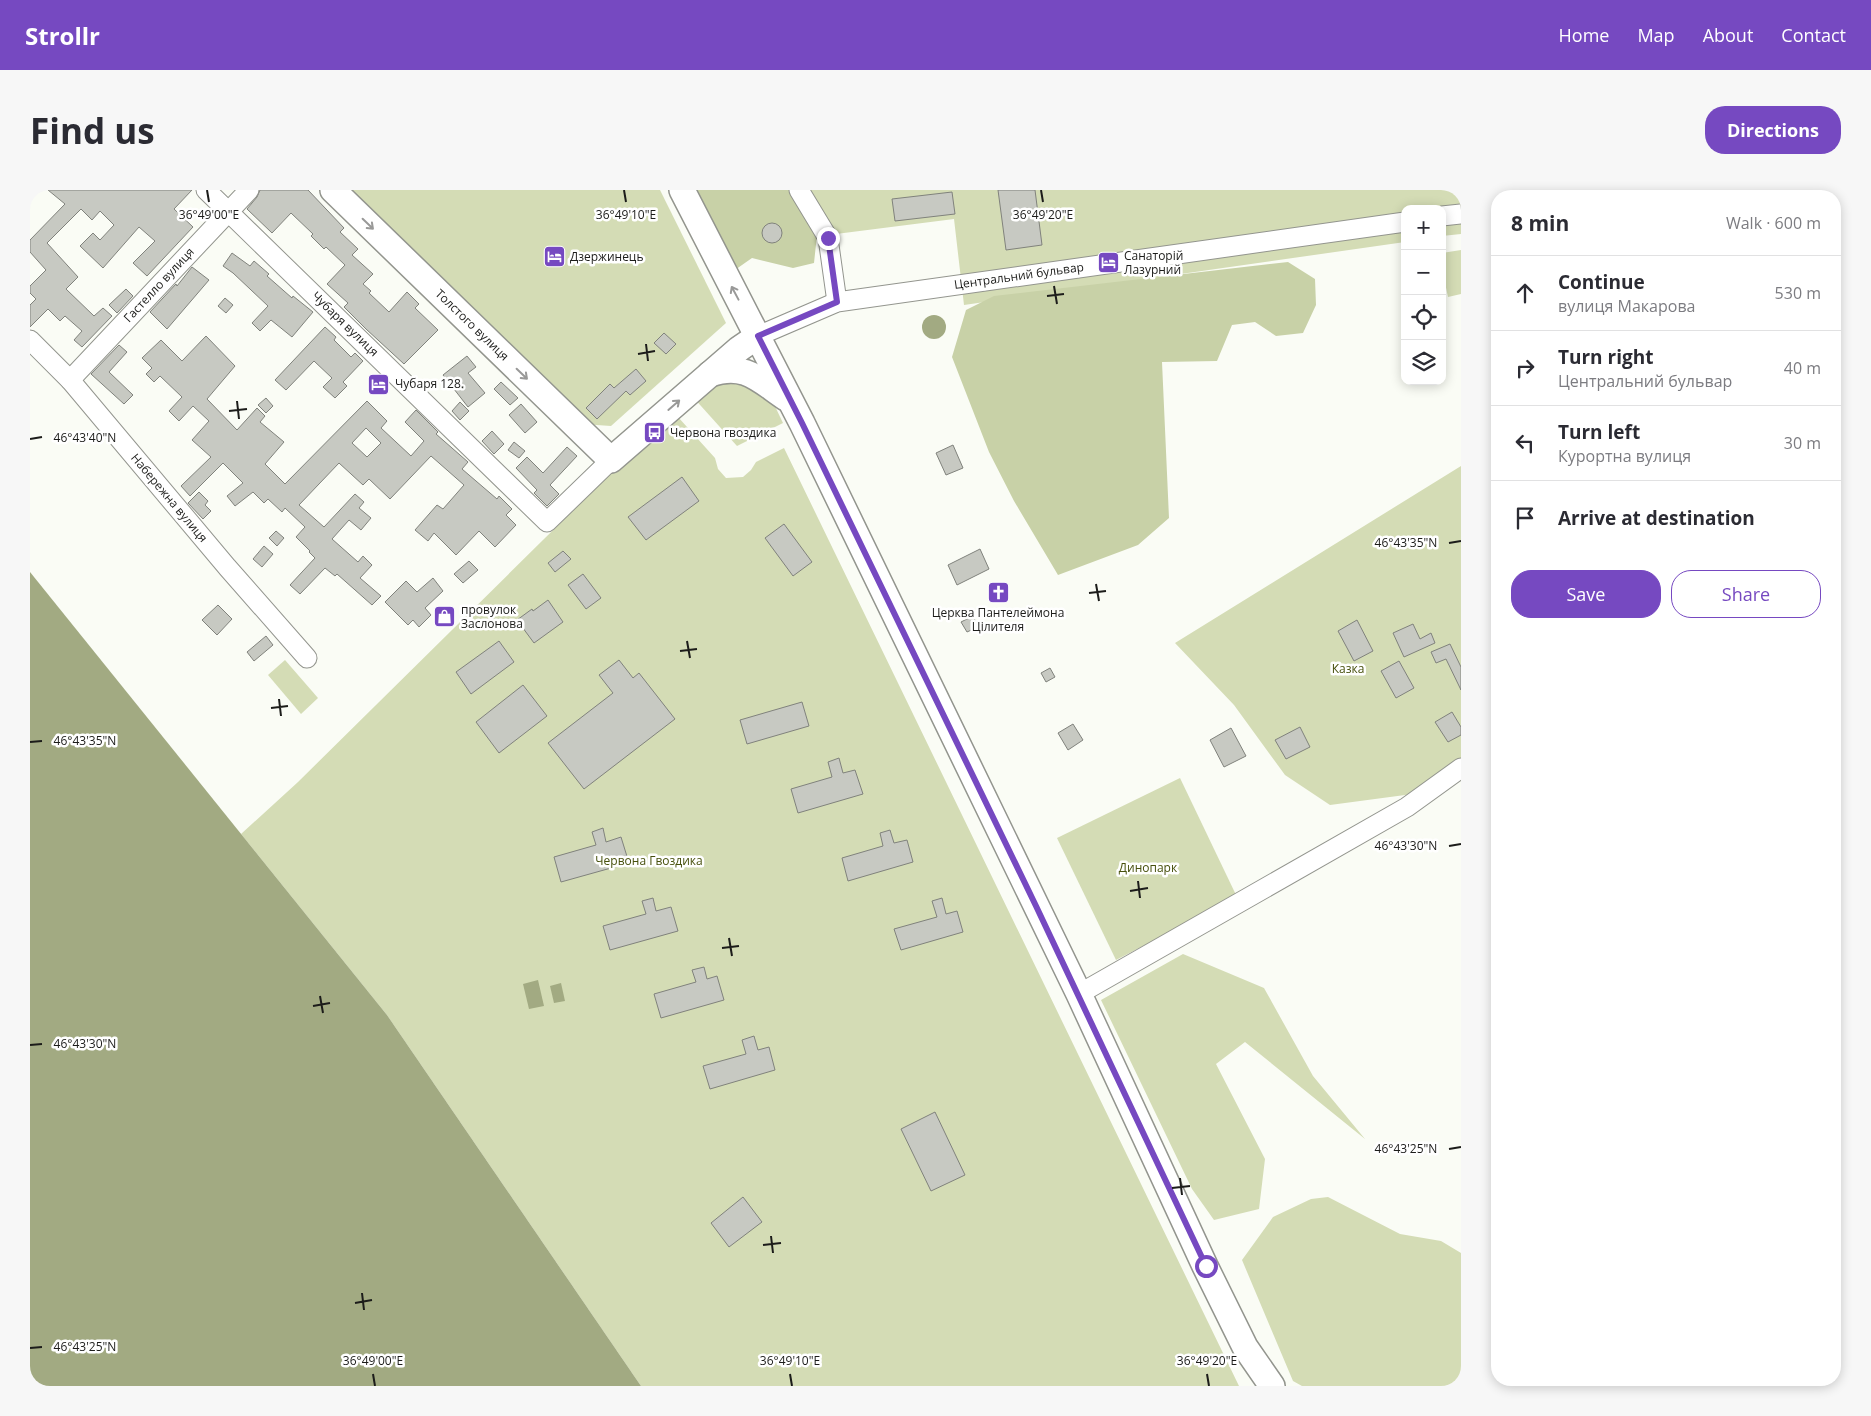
<!DOCTYPE html>
<html lang="en">
<head>
<meta charset="utf-8">
<style>
  body { margin:0; font-family:"Open Sans",sans-serif; background:#f7f7f7; color:#2b2b33 }
  .controls { position:absolute; right:15px; top:15px; display:grid; overflow:hidden; border-radius:10px; box-shadow:0 2px 12px #0003 }
  .controls button { width:45px; height:45px; display:grid; place-items:center; padding:0; border:0; border-bottom:1px solid #e1e1e2; background:#fff; color:#2b2b33; font:25px sans-serif }
  .stop { position:absolute; width:15px; height:15px; margin:-11px; border:4px solid #7649c1; border-radius:50%; background:#fff }
  .stop.end { background:#7649c1; border-color:#fff; box-shadow:0 1px 5px #0008 }
  .list { margin:0; padding:0; list-style:none }
  h2 { display:flex; justify-content:space-between; align-items:center; height:65px; margin:0; padding:0 20px; font-size:21px }
  h2 small { font-size:16px; font-weight:400; color:#7c7c81 }
  .list li { display:grid; grid-template-columns:32px 1fr auto; gap:15px; align-items:center; box-sizing:border-box; height:75px; padding:0 20px; border-top:1px solid #e1e1e2 }
  .list b { display:block; font-size:19px; white-space:nowrap }
  .list p { margin:0; font-size:16px; white-space:nowrap; color:#7c7c81 }
  .list em { font-size:16px; font-style:normal; color:#7c7c81 }
  .actions { display:flex; gap:10px; padding:15px 20px }
  .actions a { flex:1; padding:11px 0; border:1px solid #7649c1; border-radius:20px; text-align:center; font-size:18px; color:#7649c1 }
  .actions .main { background:#7649c1; color:#fff }
  .icon { flex:none; width:28px; height:28px; fill:none; stroke:currentColor; stroke-width:2; stroke-linecap:round; stroke-linejoin:round }
  .map { position:relative; flex:none; width:1431px; height:1196px; overflow:hidden; border-radius:20px }
  header { display:flex; align-items:center; gap:30px; box-sizing:border-box; height:70px; padding:0 25px; background:#7649c1; color:#fff }
  header strong { font-size:24px }
  nav { display:flex; gap:28px; margin-inline-start:auto; font-size:18px }
  .intro { display:flex; align-items:center; justify-content:space-between; box-sizing:border-box; height:120px; padding:0 30px }
  h1 { margin:0; font-size:35px }
  .button { padding:12px 22px; border-radius:20px; background:#7649c1; color:#fff; font-size:18px; font-weight:700 }
  main { display:flex; gap:30px; padding:0 30px }
  aside { flex:1; background:#fff; border-radius:20px; box-shadow:0 2px 12px #0003 }
  .map>svg:first-child { display:block }
  .green { fill:#d4dcb5 }
  .forest { fill:#c8d1a7 }
  .water { fill:#a2aa82 }
  .building { fill:#c7c9c2; stroke:#80827c; fill-rule:evenodd }
  .lines { fill:none; stroke-linecap:round; stroke-linejoin:round }
  .minor-casing { stroke:#93958e; stroke-width:21 }
  .major-casing { stroke:#93958e; stroke-width:28 }
  .minor { stroke:#fff; stroke-width:19 }
  .major { stroke:#fff; stroke-width:25 }
  .oneway { stroke:#999998 }
  .route { stroke:#7649c1; stroke-width:6 }
  .ticks { fill:none; stroke:#1c1c1a; stroke-width:2 }
  .labels { text-anchor:middle; stroke-width:5; stroke-linejoin:round; paint-order:stroke }
  .poi-label { font-size:12px; fill:#1c1c1a; stroke:#fff; text-anchor:start }
  .street-label { font-size:12px; fill:#1c1c1a; stroke:#fff }
  .park-label { font-size:12px; fill:#47500d; stroke:#fff }
  .ticks-label { font-size:12px; text-anchor:middle; fill:#1c1c1a; stroke:#fff; stroke-width:5; stroke-linejoin:round; paint-order:stroke }
</style>
</head>
<body>
<header>
<strong>Strollr</strong>
<nav><a>Home</a><a>Map</a><a>About</a><a>Contact</a></nav>
</header>
<div class="intro"><h1>Find us</h1><a class="button">Directions</a></div>
<main>
<div class="map">
<svg width="1431" height="1196" viewBox="0 0 1431 1196">
  <rect width="100%" height="100%" fill="#fafcf5"/>
  <g class="green">
    <polygon points="318,0 630,0 696,133 581,236 552,234"/>
    <polygon points="780,0 1431,0 1431,44 1412,46 1412,19 1375,19 1375,52 934,115 924,29 806,44"/>
    <polygon points="1431,60 1431,104 1418,107 1412,79 1412,63"/>
    <polygon points="701,185 742,210 753,233 707,256 662,206"/>
    <polygon points="648,227 685,268 688,279 696,288 713,287 721,280 726,272 754,258 1209,1196 611,1196 357,825 211,644 268,592 589,275"/>
    <polygon points="1431,276 1431,586 1405,601 1300,615 1255,585 1204,515 1145,453"/>
    <polygon points="255,470 288,508 271,524 238,485"/>
    <polygon points="1150,588 1207,707 1086,770 1027,648"/>
    <polygon points="1153,764 1234,798 1283,886 1335,949 1215,852 1186,874 1235,969 1229,1019 1184,1030 1162,999 1071,810"/>
    <polygon points="1298,1007 1370,1044 1411,1051 1431,1063 1431,1196 1272,1196 1263,1191 1212,1070 1243,1027 1281,1009"/>
  </g>
  <g class="forest">
    <polygon points="665,0 759,0 787,45 784,73 763,78 722,68 702,82"/>
    <polygon points="1258,72 1285,89 1286,115 1273,143 1246,146 1225,132 1202,135 1187,171 1132,172 1139,328 1108,355 1028,385 984,311 959,262 922,167 936,120 964,106"/>
  </g>
  <g class="water">
    <circle cx="904" cy="137" r="12"/>
    <polygon points="0,382 357,825 611,1196 0,1196"/>
    <polygon points="508,790 514,816 499,819 493,794"/>
    <polygon points="531,793 535,811 524,813 520,796"/>
  </g>
  <g class="building">
    <polygon points="18,0 162,0 144,19 163,37 117,86 103,73 125,51 109,37 73,78 50,56 63,43 70,50 84,35 70,21 62,30 51,19 17,53 48,87 36,99 64,126 73,118 82,126 52,157 44,150 52,141 35,126 30,131 18,119 0,137 0,115 6,109 0,103 0,96 16,80 0,62 0,50 35,14"/>
    <polygon points="230,0 278,0 314,38 310,42 328,59 322,65 343,84 333,94 341,101 339,103 359,122 377,102 389,114 385,118 408,140 374,174 336,139 314,117 318,113 297,94 315,75 296,57 294,59 281,46 283,44 261,23 242,43 217,19 227,7"/>
    <polygon points="968,0 1005,0 1012,55 976,60"/>
    <polygon points="922,2 925,24 865,31 862,9"/>
    <circle cx="742" cy="43" r="10"/>
    <polygon points="202,63 220,76 224,71 239,84 237,86 262,108 263,106 283,122 262,147 241,130 230,141 222,133 238,116 203,83 193,76"/>
    <polygon points="162,77 179,90 137,139 120,122 146,94 147,96"/>
    <polygon points="96,99 103,106 87,123 79,115"/>
    <polygon points="195,108 203,115 196,123 188,116"/>
    <polygon points="295,137 306,147 304,150 321,167 325,163 333,171 313,192 317,196 305,208 293,197 302,188 284,171 256,200 245,190"/>
    <polygon points="634,143 646,154 636,164 624,153"/>
    <path d="M176,146l29,30 -28,33 30,31 20,-22 8,8 -5,6 24,20 -19,22 20,20 82,-83 20,20 -6,7 30,28 13,-15 -19,-19 11,-12 22,22 -2,2 32,28 -6,7 35,30 2,-3 13,13 -6,6 10,10 -21,22 -16,-16 -23,24 -22,-22 -6,8 -13,-11 22,-25 6,4 21,-24 -33,-29 -41,43 -21,-20 -6,6 -24,-22 -40,42 25,22 31,-33 9,8 -5,6 12,10 -10,12 -12,-10 -17,19 26,23 5,-6 9,9 -12,13 21,18 -9,9 -35,-31 -2,2 -10,-8 -25,26 -10,-9 25,-27 -6,-6 1,-1 -14,-14 9,-10 -20,-19 -3,4 -14,-13 -4,4 -11,-11 -18,14 -8,-10 16,-13 -20,-20 -33,33 -9,-10 30,-29 -19,-17 17,-19 -16,-15 -14,15 -10,-10 13,-14 -22,-21 -6,6 -8,-8 6,-6 -10,-10 19,-18 21,21zM336,238l15,15 -14,14 -15,-14z"/>
    <polygon points="89,155 97,162 79,182 103,205 94,214 61,184"/>
    <polygon points="437,166 446,177 438,183 455,203 438,217 413,185"/>
    <polygon points="606,179 616,191 600,205 596,201 567,229 556,218 580,194 584,198"/>
    <polygon points="471,192 488,208 480,215 464,199"/>
    <polygon points="236,208 243,216 236,223 228,215"/>
    <polygon points="430,212 439,221 430,230 422,221"/>
    <polygon points="491,214 507,232 495,243 479,225"/>
    <polygon points="462,241 474,254 464,264 452,251"/>
    <polygon points="484,252 495,261 489,268 478,260"/>
    <polygon points="923,255 933,278 916,285 906,263"/>
    <polygon points="537,257 547,266 520,295 529,304 517,316 504,303 507,300 486,278 497,267 513,283"/>
    <polygon points="652,287 669,311 616,350 598,327"/>
    <polygon points="169,302 178,311 175,315 181,321 173,329 158,313"/>
    <polygon points="754,334 782,372 763,386 735,348"/>
    <polygon points="246,341 254,348 247,356 239,348"/>
    <polygon points="234,356 243,364 232,377 223,369"/>
    <polygon points="950,359 959,379 927,395 918,375"/>
    <polygon points="533,361 541,369 525,382 518,373"/>
    <polygon points="439,371 448,380 433,393 424,384"/>
    <polygon points="553,384 571,408 556,419 538,395"/>
    <polygon points="403,388 413,401 395,418 401,425 389,437 383,430 378,435 355,412 376,391 387,402"/>
    <polygon points="518,410 533,432 504,453 487,430 502,419 503,421"/>
    <polygon points="188,415 202,429 187,445 172,430"/>
    <polygon points="943,426 948,437 937,442 931,432"/>
    <polygon points="1327,430 1343,461 1324,471 1308,441"/>
    <polygon points="1383,434 1390,449 1401,443 1405,453 1374,467 1363,443"/>
    <polygon points="236,446 243,455 224,471 217,462"/>
    <polygon points="469,451 484,472 441,504 426,482"/>
    <polygon points="1420,454 1431,477 1431,500 1416,469 1406,473 1401,462"/>
    <polygon points="589,470 603,488 609,483 645,529 554,599 518,553 583,503 569,485"/>
    <polygon points="1369,471 1384,498 1366,508 1351,481"/>
    <polygon points="1020,478 1025,487 1016,492 1011,483"/>
    <polygon points="493,495 517,526 469,563 446,532"/>
    <polygon points="772,512 779,536 717,554 710,530"/>
    <polygon points="1422,522 1431,537 1431,545 1418,552 1405,532"/>
    <polygon points="1043,534 1053,550 1038,560 1028,543"/>
    <polygon points="1270,537 1280,557 1256,569 1245,550"/>
    <polygon points="1201,538 1216,566 1194,577 1180,550"/>
    <polygon points="809,568 813,583 825,580 833,604 768,623 761,599 802,587 798,572"/>
    <polygon points="573,638 576,652 591,647 599,673 531,692 524,667 566,655 562,642"/>
    <polygon points="860,640 864,653 877,650 883,672 818,691 812,668 853,656 850,643"/>
    <polygon points="623,708 626,721 641,717 648,741 580,760 573,736 616,724 612,711"/>
    <polygon points="912,708 916,724 927,721 933,742 871,760 864,739 907,727 902,711"/>
    <polygon points="674,777 677,789 687,786 694,810 631,828 624,804 666,792 662,780"/>
    <polygon points="724,846 728,860 739,857 745,880 680,899 673,876 716,864 712,850"/>
    <polygon points="905,922 935,985 901,1001 871,939"/>
    <polygon points="713,1007 732,1032 699,1057 681,1033"/>
  </g>
  <g class="lines">
    <defs>
      <g id="minor">
        <polyline points="176,0 517,332 581,270"/>
        <polyline points="769,0 798,48 807,112"/>
        <polyline points="1412,26 1431,24"/>
        <polyline points="728,146 807,112 1375,32"/>
        <polyline points="0,150 40,190 197,377 277,468"/>
        <polyline points="40,190 219,0"/>
        <polyline points="1049,804 1377,617 1431,578"/>
      </g>
      <g id="major">
        <polyline points="303,0 581,270 709,159 728,146"/>
        <polyline points="652,0 772,233 1049,804 1175,1076 1215,1157 1242,1196"/>
        <path d="M680,184c35,-12 49,6 76,24"/>
      </g>
    </defs>
    <use href="#minor" class="minor-casing"/>
    <use href="#major" class="major-casing"/>
    <use href="#minor" class="minor"/>
    <use href="#major" class="major"/>
  </g>
  <defs><path id="oneway-shaft" d="M-6 0H5M1.5-3L5.5 0L1.5 3" fill="none" stroke-width="1.6" stroke-linecap="round" stroke-linejoin="round" transform="scale(1.25)"/></defs>
  <g class="oneway">
    <use href="#oneway-shaft" transform="translate(338 34) rotate(44)"/>
    <use href="#oneway-shaft" transform="translate(705 103) rotate(-118)"/>
    <use href="#oneway-shaft" transform="translate(492 184) rotate(44)"/>
    <use href="#oneway-shaft" transform="translate(644 215) rotate(-41)"/>
  </g>
  <g class="lines">
    <polyline class="route" points="798,48 807,112 728,146 772,233 1006,716 1176,1076"/>
  </g>
  <path class="ticks" d="M177,0l2,12M594,0l2,12M1011,0l2,12M1024,96l3,18M1017,106l17,-2M616,154l2,17M608,164l17,-3M207,211l2,18M199,221l18,-2M0,249l12,-2M1419,353l12,-2M1066,394l3,17M1059,403l17,-2M657,451l3,17M650,461l17,-2M249,509l2,17M241,518l17,-2M0,552l12,-1M1419,656l12,-2M1108,691l2,17M1100,701l18,-3M699,748l3,18M692,758l17,-2M290,806l3,17M283,816l17,-3M0,855l12,-1M1419,959l12,-2M1150,988l2,17M1142,998l18,-2M741,1046l2,17M733,1055l18,-2M332,1103l2,17M325,1113l17,-3M0,1158l12,-1M343,1184l2,12M760,1184l2,12M1177,1184l2,12"/>
  <defs>
    <symbol id="hotel-square" viewBox="-11 -11 22 22"><rect x="-9" y="-9" width="18" height="18" rx="4" fill="#7649c1" stroke="#fff"/><path d="M-6-4.5h1.5V1H6V5H4.5V3h-9V5H-6ZM-4 0a1.8 1.8 0 1 1 3.6 0ZM.5 0V-2.5h3Q6-2.5 6 0Z" fill="#fff"/></symbol>
    <symbol id="bus-square" viewBox="-11 -11 22 22"><rect x="-9" y="-9" width="18" height="18" rx="4" fill="#7649c1" stroke="#fff"/><path d="M-5-6H5V4H4V6H2V4H-2V6H-4V4H-5ZM-3.5-4V0h7V-4ZM-3.5 1.2v1.5H-2V1.2ZM2 1.2v1.5H3.5V1.2Z" fill="#fff"/></symbol>
    <symbol id="church-square" viewBox="-11 -11 22 22"><rect x="-9" y="-9" width="18" height="18" rx="4" fill="#7649c1" stroke="#fff"/><path d="M-1.2-6h2.4v3.5h3.3v2.4h-3.3V6h-2.4V-.1h-3.3v-2.4h3.3Z" fill="#fff"/></symbol>
    <symbol id="shop-square" viewBox="-11 -11 22 22"><rect x="-9" y="-9" width="18" height="18" rx="4" fill="#7649c1" stroke="#fff"/><path d="M-5-2.5h2.3a2.7 3.5 0 0 1 5.4 0H5L5.5 6h-11ZM-1.5-2.5h3a1.5 2.3 0 0 0-3 0Z" fill="#fff"/></symbol>
  </defs>
  <g fill-rule="evenodd">
    <use href="#hotel-square" x="512" y="54" width="25" height="25"/>
    <use href="#hotel-square" x="1066" y="60" width="25" height="25"/>
    <use href="#hotel-square" x="336" y="182" width="25" height="25"/>
    <use href="#bus-square" x="612" y="230" width="25" height="25"/>
    <use href="#church-square" x="956" y="390" width="25" height="25"/>
    <use href="#shop-square" x="402" y="414" width="25" height="25"/>
  </g>
  <g class="labels">
    <g class="poi-label">
      <text x="1094" y="70">Санаторій<tspan x="1094" dy="14">Лазурний</tspan></text>
      <text x="540" y="71">Дзержинець</text>
      <text x="365" y="198">Чубаря 128.</text>
      <text x="640" y="247">Червона гвоздика</text>
      <text x="431" y="424">провулок<tspan x="431" dy="14">Заслонова</tspan></text>
      <text x="968" y="427" text-anchor="middle">Церква Пантелеймона<tspan x="968" dy="14">Цілителя</tspan></text>
    </g>
    <g class="street-label">
      <text transform="translate(989 86) rotate(-8)" y="4">Центральний бульвар</text>
      <text transform="translate(129 95) rotate(-47)" y="4">Гастелло вулиця</text>
      <text transform="translate(315 134) rotate(44)" y="4">Чубаря вулиця</text>
      <text transform="translate(442 135) rotate(44)" y="4">Толстого вулиця</text>
      <text transform="translate(139 308) rotate(50)" y="4">Набережна вулиця</text>
    </g>
    <g class="park-label">
      <text x="1318" y="483">Казка</text>
      <text x="619" y="675">Червона Гвоздика</text>
      <text x="1118" y="682">Динопарк</text>
    </g>
  </g>
  <g class="ticks-label">
    <text x="179" y="29">36°49'00"E</text>
    <text x="596" y="29">36°49'10"E</text>
    <text x="1013" y="29">36°49'20"E</text>
    <text x="55" y="252">46°43'40"N</text>
    <text x="1376" y="357">46°43'35"N</text>
    <text x="55" y="555">46°43'35"N</text>
    <text x="1376" y="660">46°43'30"N</text>
    <text x="55" y="858">46°43'30"N</text>
    <text x="1376" y="963">46°43'25"N</text>
    <text x="55" y="1161">46°43'25"N</text>
    <text x="343" y="1175">36°49'00"E</text>
    <text x="760" y="1175">36°49'10"E</text>
    <text x="1177" y="1175">36°49'20"E</text>
  </g>
</svg>
<div class="controls">
<button>+</button>
<button>−</button>
<button><svg class="icon" aria-label="locate" viewBox="0 0 24 24"><circle cx="12" cy="12" r="6"/><path d="M12 2v4M12 18v4M2 12h4M18 12h4"/></svg></button>
<button><svg class="icon" aria-label="layers" viewBox="0 0 24 24"><path d="M12 4l9 5-9 5-9-5zM3 14l9 5 9-5"/></svg></button>
</div>
<div class="stop" style="left:1176px;top:1076px"></div>
<div class="stop end" style="left:798px;top:48px"></div>
</div>
<aside>
<h2>8 min<small>Walk · 600 m</small></h2>
<ul class="list">
<li><svg class="icon" aria-label="ahead" viewBox="0 0 24 24"><path d="M12 20V5M6 11l6-6 6 6"/></svg><div><b>Continue</b><p>вулиця Макарова</p></div><em>530 m</em></li>
<li><svg class="icon" aria-label="right" viewBox="0 0 24 24"><path d="M7 20v-9h11M14 6l5 5-5 5"/></svg><div><b>Turn right</b><p>Центральний бульвар</p></div><em>40 m</em></li>
<li><svg class="icon" aria-label="left" viewBox="0 0 24 24"><path d="M17 20v-9H6M10 6l-5 5 5 5"/></svg><div><b>Turn left</b><p>Курортна вулиця</p></div><em>30 m</em></li>
<li><svg class="icon" aria-label="arrive" viewBox="0 0 24 24"><path d="M6 21V4h12l-3 4 3 4H6"/></svg><div><b>Arrive at destination</b></div></li>
</ul>
<div class="actions"><a class="main">Save</a><a>Share</a></div>
</aside>
</main>
</body>
</html>
